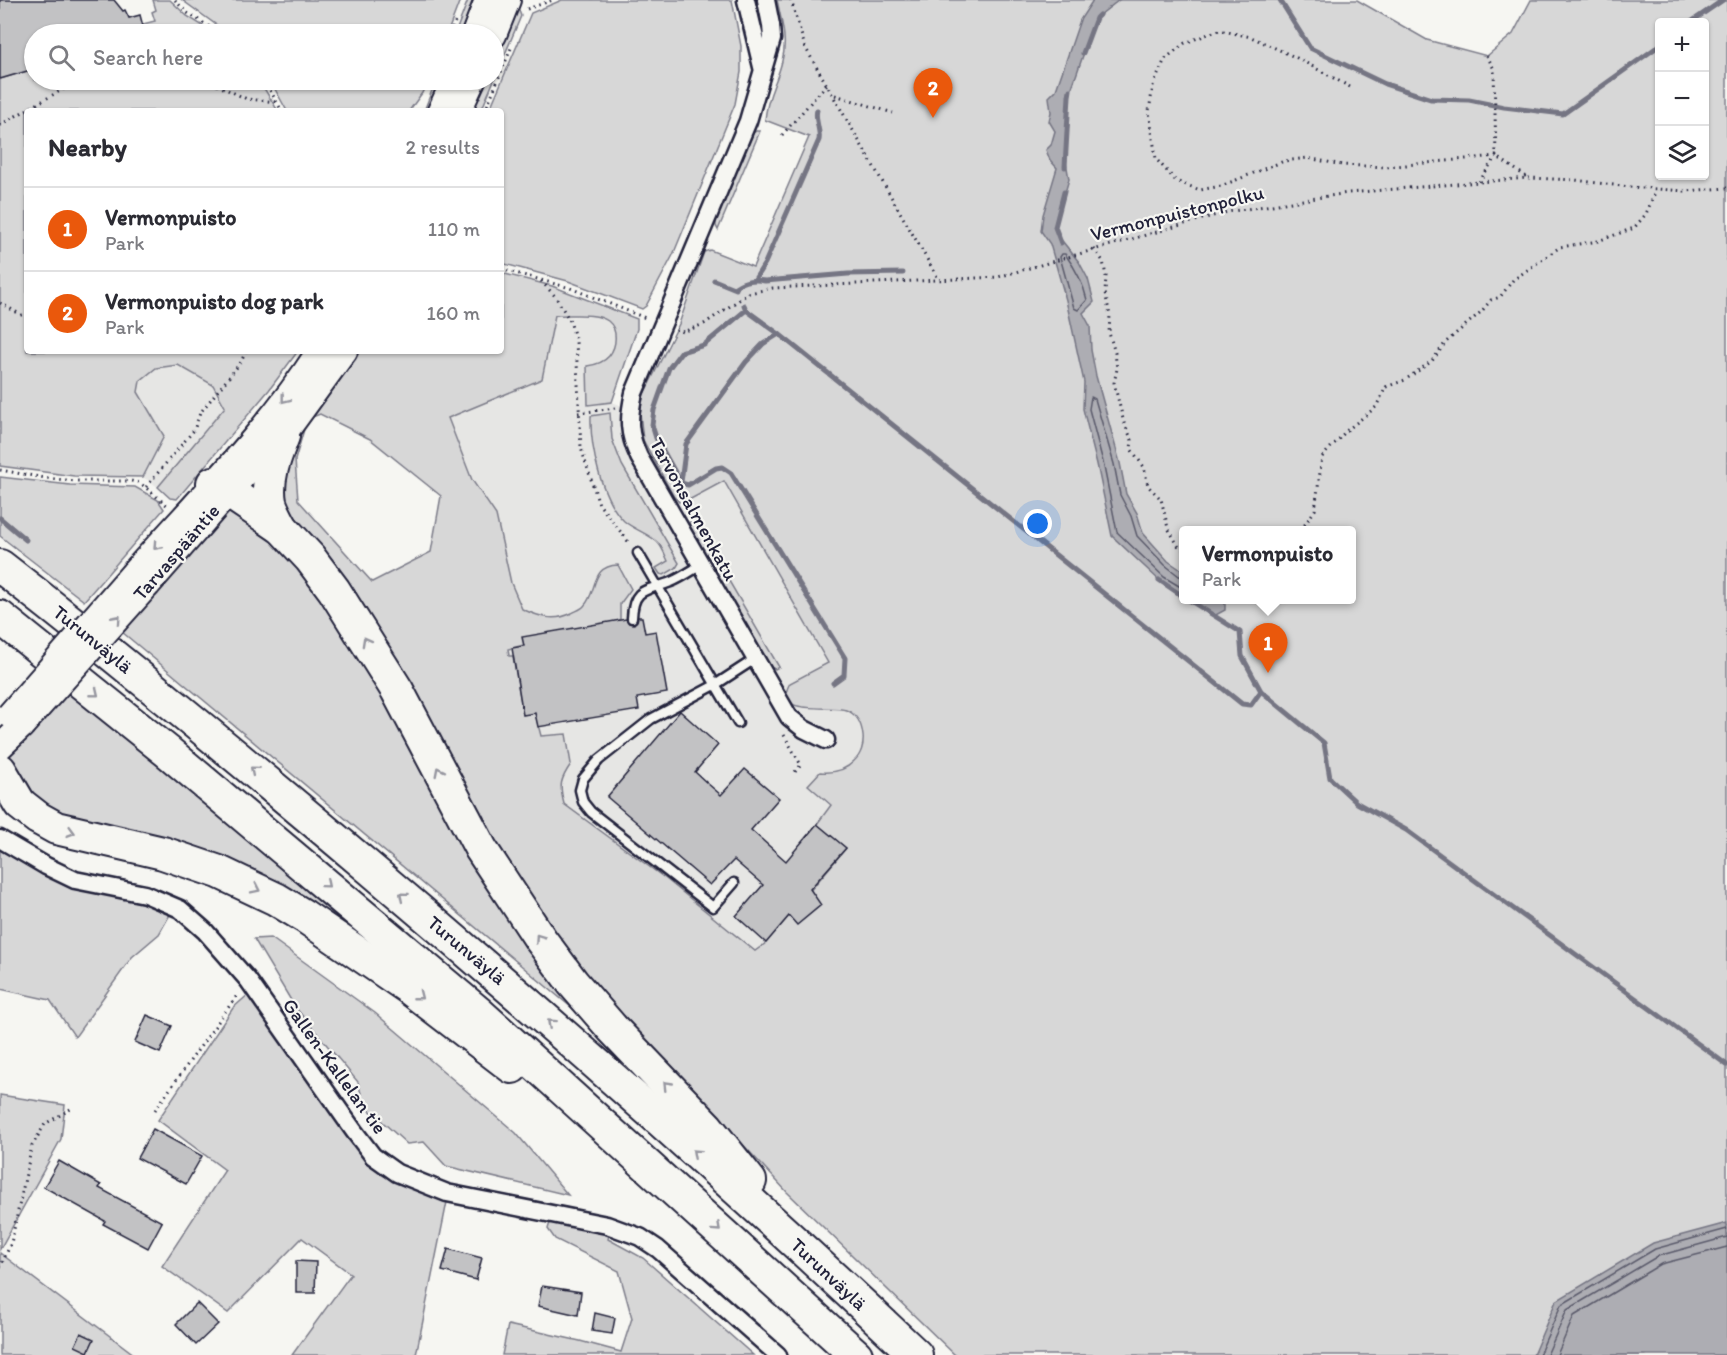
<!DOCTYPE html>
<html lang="en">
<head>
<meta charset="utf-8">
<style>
  body { margin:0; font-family:Itim,sans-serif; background:#f7f7f7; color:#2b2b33 }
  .controls { position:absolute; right:18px; top:18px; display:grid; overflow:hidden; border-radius:6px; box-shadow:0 2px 4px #0004 }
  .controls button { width:54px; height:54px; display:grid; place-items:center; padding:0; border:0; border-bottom:2px solid #e1e1e2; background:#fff; color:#2b2b33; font:30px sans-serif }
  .you { position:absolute; left:1038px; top:524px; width:21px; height:21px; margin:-15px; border:4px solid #fff; border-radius:50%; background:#1a73e8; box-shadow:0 0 0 9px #1a73e833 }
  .badge { display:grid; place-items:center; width:39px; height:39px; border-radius:50%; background:#ea580c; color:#fff; font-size:20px; font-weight:700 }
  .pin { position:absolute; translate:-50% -50px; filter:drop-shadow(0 2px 3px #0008) }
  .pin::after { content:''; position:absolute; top:32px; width:21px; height:18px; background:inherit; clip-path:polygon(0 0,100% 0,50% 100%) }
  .popup { position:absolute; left:1179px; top:526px; width:177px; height:78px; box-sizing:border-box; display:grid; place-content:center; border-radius:6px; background:#fff; filter:drop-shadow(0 2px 4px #0005); font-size:20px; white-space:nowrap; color:#7c7c81 }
  .popup b { font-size:22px; color:#2b2b33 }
  .popup::after { content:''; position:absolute; left:50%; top:100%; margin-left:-12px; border:12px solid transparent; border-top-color:#fff }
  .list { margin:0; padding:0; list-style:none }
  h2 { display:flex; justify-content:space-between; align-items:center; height:78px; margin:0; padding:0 24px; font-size:26px }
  h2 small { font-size:20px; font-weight:400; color:#7c7c81 }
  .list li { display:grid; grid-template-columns:39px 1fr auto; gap:18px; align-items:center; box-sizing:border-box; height:84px; padding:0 24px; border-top:2px solid #e1e1e2 }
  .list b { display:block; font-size:22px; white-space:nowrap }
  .list p { margin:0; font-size:20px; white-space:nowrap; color:#7c7c81 }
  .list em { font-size:20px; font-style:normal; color:#7c7c81 }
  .icon { flex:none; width:33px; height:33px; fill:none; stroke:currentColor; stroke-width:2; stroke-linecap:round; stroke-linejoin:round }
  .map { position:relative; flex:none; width:1727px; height:1355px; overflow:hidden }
  .search { position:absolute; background:#fff; box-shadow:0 2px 4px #0004; left:24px; top:24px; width:480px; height:66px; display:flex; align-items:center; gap:15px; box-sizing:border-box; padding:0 21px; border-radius:33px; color:#7c7c81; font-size:22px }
  .panel { position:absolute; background:#fff; box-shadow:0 2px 4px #0004; left:24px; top:108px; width:480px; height:246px; border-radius:6px }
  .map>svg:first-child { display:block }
  .built { fill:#e6e6e4 }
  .green { fill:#d7d7d7; stroke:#7c7c89; stroke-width:1.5; fill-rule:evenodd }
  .water { fill:#adadb3; stroke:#757583; stroke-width:1.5 }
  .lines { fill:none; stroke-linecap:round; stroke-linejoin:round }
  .shore { stroke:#5a5a6b; stroke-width:1.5 }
  .stream { stroke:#757583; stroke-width:5 }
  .building { fill:#c2c2c4; stroke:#22223b; stroke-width:1.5 }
  .lane-casing { stroke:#22223b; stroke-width:13 }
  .street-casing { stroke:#22223b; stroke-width:21 }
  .secondary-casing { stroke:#22223b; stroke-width:28 }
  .highway-casing { stroke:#22223b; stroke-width:36 }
  .path { stroke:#22223b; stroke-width:3; stroke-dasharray:1.5 4.5; stroke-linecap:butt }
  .lane { stroke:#f6f6f2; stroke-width:8 }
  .street { stroke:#f6f6f2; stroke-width:16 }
  .secondary { stroke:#f6f6f2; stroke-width:24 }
  .highway { stroke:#f6f6f2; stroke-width:32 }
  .secondary-bridge-casing { stroke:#22223b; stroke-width:28; stroke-linecap:butt }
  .secondary-bridge { stroke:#f6f6f2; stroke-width:24 }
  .oneway { stroke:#9797a0 }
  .labels { text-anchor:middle; stroke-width:4.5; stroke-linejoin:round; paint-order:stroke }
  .street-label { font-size:20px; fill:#22223b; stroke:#f6f6f2 }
</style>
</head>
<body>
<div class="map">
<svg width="1727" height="1355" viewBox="0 0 1727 1355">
  <rect width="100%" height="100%" fill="#f6f6f2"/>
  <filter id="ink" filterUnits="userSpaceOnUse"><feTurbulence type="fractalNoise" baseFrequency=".0167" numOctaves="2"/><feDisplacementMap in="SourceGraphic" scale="12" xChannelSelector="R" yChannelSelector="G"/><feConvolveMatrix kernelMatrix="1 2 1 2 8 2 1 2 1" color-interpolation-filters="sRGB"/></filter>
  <g filter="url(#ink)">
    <g class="built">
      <polygon points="555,314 573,317 595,315 609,321 615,332 615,344 609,357 597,364 588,405 612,402 640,413 643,440 674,497 679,502 687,501 724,480 829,663 790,683 815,709 826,707 847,710 857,719 861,726 863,741 862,749 852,764 830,773 820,772 831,805 817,824 846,848 810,889 821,905 797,925 789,916 766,943 755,951 666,879 564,804 560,789 563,776 571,764 566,734 541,736 538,727 523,715 513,656 509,656 508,649 620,620 600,573 584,606 561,619 540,617 522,609 511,583 496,515 472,480 448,418 542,379"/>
      <polygon points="178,365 213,385 225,407 158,487 143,477 164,436 138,392 140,381 156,368"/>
    </g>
    <g class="green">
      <polygon points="153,0 170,0 187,16 216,34 145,34 143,24 155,21 152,12 156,10"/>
      <polygon points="182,0 460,0 447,34 229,34"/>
      <polygon points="468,0 480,0 466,34 455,34"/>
      <polygon points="562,0 732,0 741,46 741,72 735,104 673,255 646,306 642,309 568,281 501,263 501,111 489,111 531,13"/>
      <path d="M777,0h580l70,40 60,16 26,-22 18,-34h196v1281l-81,74h-691l-168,-163 -202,-218 -53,-72 -43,-68 -103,-191 -32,-53 -28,-38 -31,-32 -12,-25 8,-48 14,-21 -10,34 3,40 74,82 59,-30 10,-56 -71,-57 -50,-25 -10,4 46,-67h145v-78l51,13 85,33v10l-25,73 -24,3 -1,-39c8,-1 17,-4 22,-10 8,-10 9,-27 -1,-35 -12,-9 -37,-5 -53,-6l-13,64 -94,39 24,62 24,35 15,68 11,26c18,8 32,13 50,4 3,-2 10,-4 12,-7 14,-15 6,-40 34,-41l13,24 -11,15v16l-112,29 1,7h4l10,59 12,-2 6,23 25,-2 5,30c-11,16 -12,21 -7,40l102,75 89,72 11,-8 80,-95 -29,-24 14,-19 -23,-20 12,-13c12,1 25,-1 34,-11 7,-6 10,-16 9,-25 -1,-11 -6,-22 -17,-26 -13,-6 -76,8 -56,-27l38,-20 -104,-182 -37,20 -8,1 -5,-5 -31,-57 -3,-27 4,-19 35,-70 25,-72 6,-2 43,17 56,-130 -44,-17c2,-25 12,-37 17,-59 6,-21 -1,-41 -5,-61zM1660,22h44v154h-44zM1184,530h168v70h-168z"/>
      <polygon points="513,5 518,8 521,16 481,111 467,111 481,80 494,80 494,50"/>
      <polygon points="34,69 34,80 259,80 278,111 27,111 27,351 298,351 269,390 177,499 170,498 158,487 225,407 213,385 178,365 156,368 140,381 138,392 164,436 143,477 74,476 0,466 0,79"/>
      <polygon points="270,80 428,80 422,93 409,111 287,111"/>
      <polygon points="436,80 447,80 434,111 424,111"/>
      <polygon points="756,131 760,131 718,230 716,226 716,220 753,133"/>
      <path d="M610,413l2,26 10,26 57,98 -3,5 -12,7 -4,-1 -4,-6 12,-7c-3,-6 -5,-12 -9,-17 -8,-10 -25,-14 -35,-23 -23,-22 -34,-75 -33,-105z"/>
      <polygon points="0,477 70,485 135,487 158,500 164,509 84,601 0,536"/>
      <polygon points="232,500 305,569 596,1028 122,632"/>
      <polygon points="693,521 697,526 779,667 775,669 770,667 765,662 690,529 690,522"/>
      <polygon points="70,690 151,756 369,945 42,808 8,759 9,755"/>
      <polygon points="0,850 65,885 150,905 171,913 159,934 132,957 75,1037 50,1000 0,989"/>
      <polygon points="271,938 375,1013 516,1133 568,1195 446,1166 424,1142 407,1144 364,1105 358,1082 295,1007 254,939"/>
      <polygon points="250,993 382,1175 447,1202 416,1355 292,1355 351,1274 302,1238 228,1313 162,1266 225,1170 158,1120 233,1008"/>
      <polygon points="0,1095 65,1105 61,1139 0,1249"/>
      <polygon points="551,1219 610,1231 608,1239 643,1258 753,1355 502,1355 508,1325 580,1341 621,1352 632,1318 619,1271 555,1239 548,1229"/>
      <polygon points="0,1253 135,1355 0,1355"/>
    </g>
    <g class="water">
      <polygon points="1093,0 1119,0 1096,18 1069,96 1066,162 1069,179 1055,227 1059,237 1079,262 1088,279 1094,302 1083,313 1090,326 1091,350 1096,376 1120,463 1126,494 1137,513 1143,533 1168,561 1184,572 1184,597 1161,582 1112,536 1097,464 1083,409 1084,382 1066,300 1050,244 1041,231 1043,215 1057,168 1050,160 1046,150 1051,145 1055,131 1049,121 1051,112 1049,97 1056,90 1080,20"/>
      <polygon points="1189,600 1221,600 1225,602 1225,610 1214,616"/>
      <polygon points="1727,1223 1727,1355 1533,1355 1556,1301 1653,1243"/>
    </g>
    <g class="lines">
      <g class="shore">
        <path d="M1062,254h3c11,15 18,28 22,46l-9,10 -4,-2 -14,-51z"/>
        <polyline points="1184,577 1179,576 1165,565 1137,536 1131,516 1120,495 1114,464 1095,399 1091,397 1089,409 1103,462 1117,532 1164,577 1184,589"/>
        <polyline points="1539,1355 1561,1305 1655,1249 1727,1229"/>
        <polyline points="1547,1355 1567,1310 1658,1256 1727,1237"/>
        <polyline points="1557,1355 1574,1316 1661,1264 1727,1247"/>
      </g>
      <g class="stream">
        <polyline points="1280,0 1310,48 1385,84 1431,99 1469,100 1504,107 1563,114 1660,45"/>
        <polyline points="1691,22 1723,0"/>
        <polyline points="1083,53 1096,18 1099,15"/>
        <polyline points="1065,167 1069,96 1070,90"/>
        <polyline points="1061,243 1055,227 1064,192"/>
        <path d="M755,279l10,-16 54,-123c2,-11 -5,-20 -2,-30"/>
        <polyline points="714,280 736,289"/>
        <path d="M735,287c11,-7 18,-8 30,-6l83,-7 55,-1"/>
        <polyline points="744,305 746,310 779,334 1242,704 1251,705 1261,691"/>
        <polyline points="746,310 704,345 681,352 669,368 654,410 652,425 656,438 681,483 688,485 716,468 722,467 731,473 845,658 844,675 833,683"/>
        <polyline points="681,482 686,444 746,362 763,344 779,334"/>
        <polyline points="0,518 26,540"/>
        <polyline points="1159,580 1184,597"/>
        <polyline points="1189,600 1240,632 1242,656 1261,691 1324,743 1330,778 1357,803 1406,830 1727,1065"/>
      </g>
    </g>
    <g class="building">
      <polygon points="0,0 114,0 123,11 125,10 129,18 140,15 145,34 34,34 34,69 0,79"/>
      <polygon points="638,617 642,617 645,633 656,631 667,693 637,698 639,710 538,727 535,713 523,715 512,648 524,646 522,637 626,619 629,623 634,624"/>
      <polygon points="680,711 718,745 695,772 707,783 721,795 745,769 779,798 751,830 786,861 817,824 846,848 810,889 821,905 797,925 789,916 766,943 736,916 763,885 734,860 710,885 607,797"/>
      <polygon points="147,1015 172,1026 160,1053 135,1042"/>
      <polygon points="153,1129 202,1156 186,1184 137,1158"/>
      <polygon points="59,1161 101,1185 99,1188 162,1222 148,1248 103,1224 105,1221 44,1187"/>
      <polygon points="448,1249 482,1258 476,1280 442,1271"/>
      <polygon points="296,1261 316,1262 315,1293 296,1293"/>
      <polygon points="542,1286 581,1292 578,1315 538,1306"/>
      <polygon points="197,1303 218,1324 196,1345 176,1324"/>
      <polygon points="595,1313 615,1318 612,1334 592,1331"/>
      <polygon points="81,1333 94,1339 88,1352 75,1346"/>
    </g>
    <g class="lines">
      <defs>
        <g id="lane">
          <polyline points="638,553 738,723"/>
          <path d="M632,618c1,-32 16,-27 39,-36 10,-4 20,-11 30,-17"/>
          <polyline points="734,883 713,907 591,812 583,802 580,790 583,779 599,760 651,719 715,685 755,659"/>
        </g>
        <g id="street">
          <polyline points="746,0 762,67"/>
          <path d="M766,0l5,25 1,14 -24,82 -114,272c-6,26 -6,40 5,64l150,260 15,12 22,11"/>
          <polyline points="0,839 46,866 75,880 145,894 180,909 205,931 248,980 354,1131 373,1156 397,1173 447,1193 607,1225 640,1237 658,1249 778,1355"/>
        </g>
        <g id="secondary">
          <polyline points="474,34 487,0"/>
          <polyline points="494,35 508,0"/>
          <polyline points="440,111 454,80"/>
          <polyline points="459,111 473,80"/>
          <path d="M133,573c64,-72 134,-141 186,-222"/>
          <polyline points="148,585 260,457 283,436 345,351"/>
          <polyline points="0,747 22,726"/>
        </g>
        <g id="highway">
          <polyline points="213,483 229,492 282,528 310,558 334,590 397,690 481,849 541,940 573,983 612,1028 707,1127 750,1181"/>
          <path d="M282,528c-4,-8 -10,-18 -12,-26 -4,-24 5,-45 13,-66"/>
          <path d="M0,566c125,97 246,198 367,300 187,158 371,321 549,489"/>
          <polyline points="0,617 168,752 480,1014 856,1355"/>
          <polyline points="0,770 20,804 38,818 56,828 163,853 219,872 276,899 304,916 409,988 512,1067"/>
        </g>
      </defs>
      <use href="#lane" class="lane-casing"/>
      <use href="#street" class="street-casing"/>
      <use href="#secondary" class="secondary-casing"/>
      <use href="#highway" class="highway-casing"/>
      <g class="path">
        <polyline points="175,0 186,12 221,34"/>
        <polyline points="791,0 805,47 939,280"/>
        <polyline points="527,9 553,0"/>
        <polyline points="450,34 455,22"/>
        <polyline points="206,80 247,99 277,102"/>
        <polyline points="264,80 282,111"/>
        <polyline points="1350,87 1297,58 1251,37 1219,30 1185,43 1165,59 1153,86 1149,111 1156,159 1176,181 1200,190 1221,186 1284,161 1308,158 1342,165 1386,167 1496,156 1528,178"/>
        <polyline points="835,95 893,113"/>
        <polyline points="485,111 512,46"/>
        <polyline points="0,125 79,80"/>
        <polyline points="782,135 827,84"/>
        <polyline points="1479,182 1496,156 1494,69 1487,56"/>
        <polyline points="1094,249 1103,261 1106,276 1105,293 1110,315 1109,333 1115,353 1117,369 1114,383 1124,423 1132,440 1131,449 1144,467 1148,486 1161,499 1168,528 1179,547 1184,550"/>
        <polyline points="501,269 570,288 648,319"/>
        <polyline points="541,281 555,296 570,321 576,341 581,448 599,504 630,544"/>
        <polyline points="0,303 27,318"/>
        <polyline points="676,329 683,332 704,324 749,293 773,288 998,277 1227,212 1348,193 1528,178 1575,180 1629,187 1685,191 1727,188"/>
        <polyline points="578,413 615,408"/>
        <polyline points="0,470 45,478 76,481 131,481 140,483 169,507"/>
        <polyline points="146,487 194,430 200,413 241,362 246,351"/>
        <polyline points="1301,530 1315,510 1322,457 1346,431 1376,407 1386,387 1405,380 1432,361 1446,342 1481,312 1491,300 1500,297 1513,280 1560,247 1598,241 1634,228 1646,214 1656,190"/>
        <polyline points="784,735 801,765 794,773"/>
        <polyline points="155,1110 238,994"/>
        <polyline points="0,1268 11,1243 32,1146 45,1124 74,1107"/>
      </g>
      <use href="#lane" class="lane"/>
      <use href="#street" class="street"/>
      <use href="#secondary" class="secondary"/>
      <use href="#highway" class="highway"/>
      <defs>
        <g id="secondary-bridge">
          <polyline points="9,715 133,573"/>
          <polyline points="22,726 148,585"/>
        </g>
      </defs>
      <use href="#secondary-bridge" class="secondary-bridge-casing"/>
      <use href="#secondary-bridge" class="secondary-bridge"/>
    </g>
    <defs><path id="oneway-chevron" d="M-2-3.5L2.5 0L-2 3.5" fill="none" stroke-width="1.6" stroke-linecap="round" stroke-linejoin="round" transform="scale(1.5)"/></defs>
    <g class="oneway">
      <use href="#oneway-chevron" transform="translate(285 399) rotate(128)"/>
      <use href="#oneway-chevron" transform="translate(157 546) rotate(132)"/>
      <use href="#oneway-chevron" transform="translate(117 619) rotate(-48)"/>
      <use href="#oneway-chevron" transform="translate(366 641) rotate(-119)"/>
      <use href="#oneway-chevron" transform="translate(95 693) rotate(39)"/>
      <use href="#oneway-chevron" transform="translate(254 770) rotate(-140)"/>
      <use href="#oneway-chevron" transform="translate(439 771) rotate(-117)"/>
      <use href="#oneway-chevron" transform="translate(71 832) rotate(16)"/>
      <use href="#oneway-chevron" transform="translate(326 884) rotate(40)"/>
      <use href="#oneway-chevron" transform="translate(256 889) rotate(26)"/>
      <use href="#oneway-chevron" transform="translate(403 896) rotate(-140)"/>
      <use href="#oneway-chevron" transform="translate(539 938) rotate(-125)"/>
      <use href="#oneway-chevron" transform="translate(419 996) rotate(38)"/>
      <use href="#oneway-chevron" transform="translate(551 1023) rotate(-138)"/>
      <use href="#oneway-chevron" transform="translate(667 1085) rotate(-134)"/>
      <use href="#oneway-chevron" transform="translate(696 1153) rotate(-138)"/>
      <use href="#oneway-chevron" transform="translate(717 1228) rotate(42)"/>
    </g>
  </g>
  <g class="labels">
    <g class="street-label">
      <text transform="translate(1177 213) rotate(-14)" y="7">Vermonpuistonpolku</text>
      <text transform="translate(694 509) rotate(61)" y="7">Tarvonsalmenkatu</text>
      <text transform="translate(176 552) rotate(-49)" y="7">Tarvaspääntie</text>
      <text transform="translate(93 639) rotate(39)" y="7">Turunväylä</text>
      <text transform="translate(467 950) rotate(40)" y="7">Turunväylä</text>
      <text transform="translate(335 1066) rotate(54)" y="7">Gallen-Kallelan tie</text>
      <text transform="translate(829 1274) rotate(43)" y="7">Turunväylä</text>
    </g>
  </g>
</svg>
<div class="controls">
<button>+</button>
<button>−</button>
<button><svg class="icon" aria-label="layers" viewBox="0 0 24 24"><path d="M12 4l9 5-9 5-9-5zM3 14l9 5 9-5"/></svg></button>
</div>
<div class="you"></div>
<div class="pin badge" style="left:1268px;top:673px">1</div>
<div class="popup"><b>Vermonpuisto</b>Park</div>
<div class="pin badge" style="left:933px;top:118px">2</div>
<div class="search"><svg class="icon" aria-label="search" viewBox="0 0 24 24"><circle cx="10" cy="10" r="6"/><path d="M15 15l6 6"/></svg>Search here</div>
<section class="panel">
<h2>Nearby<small>2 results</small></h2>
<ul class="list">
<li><span class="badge">1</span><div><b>Vermonpuisto</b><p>Park</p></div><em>110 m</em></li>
<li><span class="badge">2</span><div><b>Vermonpuisto dog park</b><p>Park</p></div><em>160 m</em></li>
</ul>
</section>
</div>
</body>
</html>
